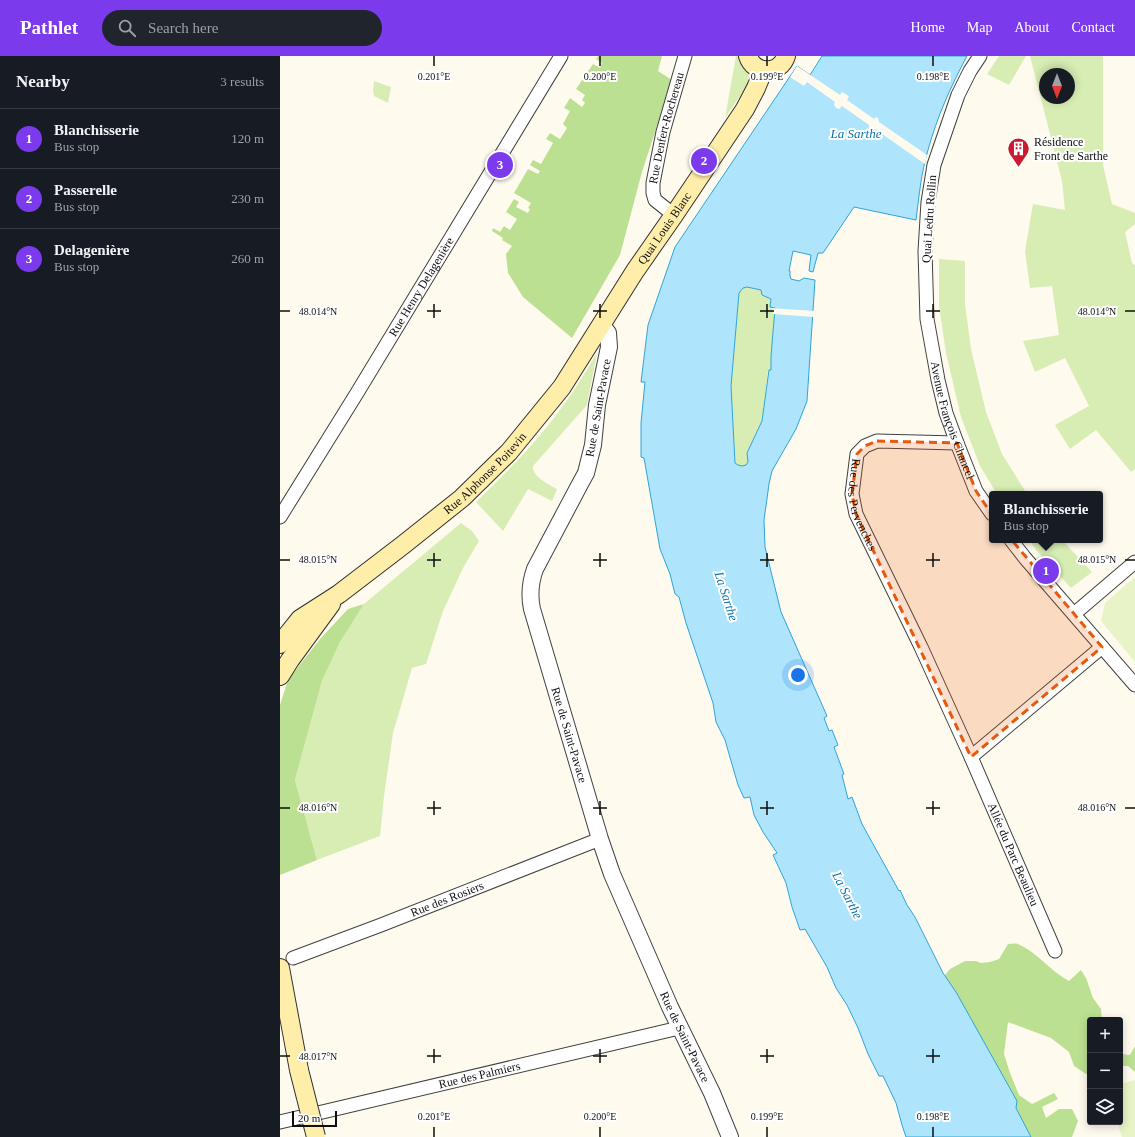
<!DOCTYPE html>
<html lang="en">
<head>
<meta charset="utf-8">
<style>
  body { margin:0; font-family:"Times New Roman",serif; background:#20242c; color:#f1f3f6 }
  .controls { position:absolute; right:12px; bottom:12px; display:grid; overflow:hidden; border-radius:4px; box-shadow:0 2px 10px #0003 }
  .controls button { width:36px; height:36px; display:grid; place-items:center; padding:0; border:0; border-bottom:1px solid #363941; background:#171b24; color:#f1f3f6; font:20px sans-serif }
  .compass { position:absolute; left:759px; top:12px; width:36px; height:36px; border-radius:50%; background:#171b24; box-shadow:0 2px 10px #0003; rotate:180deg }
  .scale { position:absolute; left:12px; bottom:10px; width:45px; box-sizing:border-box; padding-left:4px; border:2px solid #0e0e0e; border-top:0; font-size:11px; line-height:14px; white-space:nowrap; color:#0e0e0e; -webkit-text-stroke:3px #fff; paint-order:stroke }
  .you { position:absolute; left:518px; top:619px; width:14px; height:14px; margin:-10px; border:3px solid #fff; border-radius:50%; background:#1a73e8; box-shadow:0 0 0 6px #1a73e833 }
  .badge { display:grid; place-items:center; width:26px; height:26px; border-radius:50%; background:#7c3aed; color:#fff; font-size:13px; font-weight:700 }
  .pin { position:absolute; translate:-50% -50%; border:2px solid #fff; box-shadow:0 1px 4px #0006 }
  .popup { position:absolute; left:709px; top:435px; width:114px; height:52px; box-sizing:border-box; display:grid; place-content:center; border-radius:4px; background:#171b24; filter:drop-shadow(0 1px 3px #0005); font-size:13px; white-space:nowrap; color:#9ea1a6 }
  .popup b { font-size:15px; color:#f1f3f6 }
  .popup::after { content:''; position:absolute; left:50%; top:100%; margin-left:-8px; border:8px solid transparent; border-top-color:#171b24 }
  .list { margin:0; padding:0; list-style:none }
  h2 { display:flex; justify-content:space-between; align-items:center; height:52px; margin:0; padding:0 16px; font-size:17px }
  h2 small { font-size:13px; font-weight:400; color:#9ea1a6 }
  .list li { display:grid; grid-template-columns:26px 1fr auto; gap:12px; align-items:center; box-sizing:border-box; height:60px; padding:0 16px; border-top:1px solid #363941 }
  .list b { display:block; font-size:15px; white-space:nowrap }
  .list p { margin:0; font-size:13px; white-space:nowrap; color:#9ea1a6 }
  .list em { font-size:13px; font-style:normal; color:#9ea1a6 }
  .icon { flex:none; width:22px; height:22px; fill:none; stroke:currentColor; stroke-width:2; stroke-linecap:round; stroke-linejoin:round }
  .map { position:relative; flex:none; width:855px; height:1081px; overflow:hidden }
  header { display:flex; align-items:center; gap:24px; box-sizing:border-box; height:56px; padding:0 20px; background:#7c3aed; color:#fff }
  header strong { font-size:19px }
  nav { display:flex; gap:22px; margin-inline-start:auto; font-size:14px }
  .search { width:280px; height:36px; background:#20242c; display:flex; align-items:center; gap:10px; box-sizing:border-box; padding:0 14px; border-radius:22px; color:#9ea1a6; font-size:15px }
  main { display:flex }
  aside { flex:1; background:#171b24 }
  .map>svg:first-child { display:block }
  .green { fill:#d7edb4; fill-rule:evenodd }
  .forest { fill:#bce092 }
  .pitch { fill:#e8f4c7 }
  .water { fill:#aee5fc; stroke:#2ea4d9; fill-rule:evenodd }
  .pier { fill:#fffaee }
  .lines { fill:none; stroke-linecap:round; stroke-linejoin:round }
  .minor-casing { stroke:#414141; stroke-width:15 }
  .tertiary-casing { stroke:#414141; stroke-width:18 }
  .secondary-casing { stroke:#303030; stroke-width:20 }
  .minor { stroke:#fff; stroke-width:13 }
  .tertiary { stroke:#fff; stroke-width:16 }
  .secondary { stroke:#ffeea9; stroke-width:18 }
  .secondary-bridge-casing { stroke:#303030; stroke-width:20; stroke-linecap:butt }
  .secondary-bridge { stroke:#ffeea9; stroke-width:18 }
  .marked { fill:#e8590c; fill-opacity:0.2; stroke:#e8590c; stroke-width:3; stroke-dasharray:8 5; stroke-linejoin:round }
  .ticks { fill:none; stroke:#0e0e0e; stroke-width:1.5 }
  .labels { text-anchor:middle; stroke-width:4; stroke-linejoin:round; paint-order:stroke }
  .street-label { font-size:12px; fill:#0e0e0e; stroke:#fff }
  .poi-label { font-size:12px; fill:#0e0e0e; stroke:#fff; text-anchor:start }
  .water-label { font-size:13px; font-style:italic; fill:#0b73ab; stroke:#fff }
  .ticks-label { font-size:10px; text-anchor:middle; fill:#0e0e0e; stroke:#fff; stroke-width:4; stroke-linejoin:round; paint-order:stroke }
</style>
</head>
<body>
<header>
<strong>Pathlet</strong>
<div class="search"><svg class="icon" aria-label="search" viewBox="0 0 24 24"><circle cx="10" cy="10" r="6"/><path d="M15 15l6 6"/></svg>Search here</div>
<nav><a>Home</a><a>Map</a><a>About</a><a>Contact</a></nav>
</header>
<main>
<aside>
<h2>Nearby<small>3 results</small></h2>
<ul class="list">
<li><span class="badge">1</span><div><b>Blanchisserie</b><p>Bus stop</p></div><em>120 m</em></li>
<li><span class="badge">2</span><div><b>Passerelle</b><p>Bus stop</p></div><em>230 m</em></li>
<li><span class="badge">3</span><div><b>Delagenière</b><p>Bus stop</p></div><em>260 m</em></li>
</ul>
</aside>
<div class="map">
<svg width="855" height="1081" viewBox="0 0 855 1081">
  <rect width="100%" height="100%" fill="#fffaee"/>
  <g class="green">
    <polygon points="456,0 460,0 469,17 468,28 445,62"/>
    <polygon points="719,0 746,0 729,29 707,18"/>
    <path d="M750,0h73v109l9,39 23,9v11l-10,8 7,31 3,2v204l-4,3 -35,-42 -26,19 -15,-24 34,-19 -24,-48 -30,14 -12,-31 36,-6 -7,-49 -22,2 -5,-37 8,-47 32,6 -3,-29zM765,18h24v24h-24z"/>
    <polygon points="94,25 111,31 108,47 94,40 93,35"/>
    <polygon points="659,203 685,205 685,248 691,293 706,356 722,398 747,438 717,438 700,410 681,361 666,297 659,250"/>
    <polygon points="467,231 482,234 482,239 491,243 495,251 491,300 491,314 488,315 482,365 467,397 468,406 466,409 462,410 458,409 455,407 451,330 459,237 463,232"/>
    <path d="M317,297l-10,52 -54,61c-1,11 16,18 24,23l-5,12 -24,-12 -25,42 -27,-29c31,-30 61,-60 86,-95 13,-17 24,-36 35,-54z"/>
    <polygon points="181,467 192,475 199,485 183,512 163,555 146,608 132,612 113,677 104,740 100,780 37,804 15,724 42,625 60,586 84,548"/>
    <polygon points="749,484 782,484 812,516 791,532 756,494"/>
  </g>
  <g class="forest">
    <polygon points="318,0 382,0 378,15 392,24 362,116 340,199 292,282 243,241 228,217 226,198 232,190 222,184 223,182 212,175 213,172 220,176 224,170 230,174 237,163 226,156 234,143 239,146 236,151 248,157 250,153 248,152 251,147 234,137 248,113 258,118 260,115 250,109 253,104 261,108 273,87 266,83 270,77 280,83 287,72 283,68 290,55 284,52 290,42 302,51 305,47 302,44 305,39 296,33 313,8 320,12 322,7 316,3"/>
    <polygon points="84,548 60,586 42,625 15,724 37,804 0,819 0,649 8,624 40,583 68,553"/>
    <path d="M728,888c3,0 7,-1 10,0 19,8 32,27 51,37l12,-11 5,8 7,20 8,11 1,11h-12v53l-4,1 -12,-8 -5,-14 -18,-14 -43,-16 -4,32 6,19 9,22 13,9 22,-11 4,6 -16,8 4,11 13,-9h13l6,12 -6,16h-51l-84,-152 13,-16 15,-8h11l5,2 9,-1 9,-3z"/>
    <polygon points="855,990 855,1016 848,1010 840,1010 840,998 850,999"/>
  </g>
  <g class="pitch">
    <polygon points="855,521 855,606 821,565 825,547"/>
    <polygon points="855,1024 855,1081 842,1081 837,1066 840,1066 840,1028"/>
  </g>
  <path class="water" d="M542,0h145c-16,30 -30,61 -39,94 -7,23 -9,47 -12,70l-62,-13 -31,46h-5l-5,19 -4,-1 2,-16 -18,-4 -4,20h1v5l1,3 8,2 5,-3 11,2 -8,121 -11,28 -24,42 -3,13 -5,36 1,27 16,65 46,104 -3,2 5,13 3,-1 6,15 -4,2 10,27 -2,1 6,24 4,-2 10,27 37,67 1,-1 7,15 8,12 28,56 13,19 61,109 -1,7 15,29h-125l-4,-12 -6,-22 -13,-27h-4l-11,-22 -10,-26 -11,-23 -11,-17 -9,-21 -22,-38 -5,1 -8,-23 -6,-24 -13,-28 4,-2 -14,-21 -9,-17 -4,-18 -6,1 -6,-13 -13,-45 -9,-18 -3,-19 -27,-80 -7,-26 -4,-3 -5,-20 -10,-25 -16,-91 -3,-1v-34l4,-41h-4l7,-57 27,-78 122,-181 13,9zM467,231l14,3 1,5 9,4 -1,8 5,1 -4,48v14h-2l-7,51 -15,32 1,9 -2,3 -4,1 -4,-1 -3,-2 -4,-77 8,-93 4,-5z"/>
  <g class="pier">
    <polygon points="517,10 560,39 562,36 569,40 567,44 594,63 596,61 598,62 599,66 647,99 645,108 595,73 591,75 589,74 589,69 562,50 559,53 556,52 554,49 555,46 527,26 524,30 510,21"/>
    <polygon points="490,252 535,255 534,261 493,258 493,253"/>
  </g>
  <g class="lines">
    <defs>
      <g id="minor">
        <path id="s1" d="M700,0l-10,15 -12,24 -24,70 -6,37 -3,49 2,68 11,61 8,33 11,30 19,48 16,23"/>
        <path id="s2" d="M394,159l-19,-15 -2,-7v-10l10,-51 22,-76"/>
        <path id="s3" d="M677,387l-80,-2 -12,5 -8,8 -5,40 4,20 65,133 50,110 84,194"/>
        <path id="s4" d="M0,461l77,-124 204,-337"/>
        <polyline points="731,484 745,502 855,629"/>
        <polyline points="794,558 855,506"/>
        <polyline points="691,701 822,591"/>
        <path id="s5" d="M13,902l88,-33 219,-86"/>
        <path id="s6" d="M0,1066l399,-94"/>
      </g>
      <g id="tertiary">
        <path id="s7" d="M322,269l6,8 1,14 -12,58 -4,40 -7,28 -6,11 -45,85c-5,14 -6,26 -3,40l68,230 12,35 58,133 42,86 18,44"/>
      </g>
      <g id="secondary">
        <path d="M468,0c6,19 32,19 38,0"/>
        <path id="s8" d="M0,588l20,-25 39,-25 64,-49 59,-47 47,-46 53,-65 73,-116 39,-56 71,-106 11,-21 7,-17"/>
        <polyline points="0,620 10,604 51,548"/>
        <polyline points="0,912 19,1014"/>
      </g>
    </defs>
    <use href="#minor" class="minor-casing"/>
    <use href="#tertiary" class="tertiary-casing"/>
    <use href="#secondary" class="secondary-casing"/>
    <use href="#minor" class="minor"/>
    <use href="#tertiary" class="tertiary"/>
    <use href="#secondary" class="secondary"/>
    <defs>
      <polyline id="secondary-bridge" points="19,1014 36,1081"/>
    </defs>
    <use href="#secondary-bridge" class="secondary-bridge-casing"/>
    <use href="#secondary-bridge" class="secondary-bridge"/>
  </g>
  <path class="marked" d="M597,385l80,2 19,48 23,34 103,122 -131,110 -115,-243 -4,-20 5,-40 8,-8z"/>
  <path class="ticks" d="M154,0v10M320,0v10M487,0v10M653,0v10M154,248v14M320,248v14M487,248v14M653,248v14M0,255h10M147,255h14M313,255h14M480,255h14M646,255h14M845,255h10M154,497v14M320,497v14M487,497v14M653,497v14M0,504h10M147,504h14M313,504h14M480,504h14M646,504h14M845,504h10M154,745v14M320,745v14M487,745v14M653,745v14M0,752h10M147,752h14M313,752h14M480,752h14M646,752h14M845,752h10M154,993v14M320,993v14M487,993v14M653,993v14M0,1000h10M147,1000h14M313,1000h14M480,1000h14M646,1000h14M154,1071v10M320,1071v10M487,1071v10M653,1071v10"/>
  <defs>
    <symbol id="building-pin" viewBox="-11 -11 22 30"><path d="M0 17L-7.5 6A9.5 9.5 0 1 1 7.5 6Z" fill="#cb1931" stroke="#fff"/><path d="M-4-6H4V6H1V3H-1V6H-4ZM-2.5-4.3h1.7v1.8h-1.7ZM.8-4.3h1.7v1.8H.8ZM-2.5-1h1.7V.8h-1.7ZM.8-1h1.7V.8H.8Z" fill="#fff"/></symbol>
  </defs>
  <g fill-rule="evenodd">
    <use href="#building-pin" x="726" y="80" width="25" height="34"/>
  </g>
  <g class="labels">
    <g class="street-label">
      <text dy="4" stroke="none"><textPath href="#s2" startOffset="98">Rue Denfert-Rochereau</textPath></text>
      <text transform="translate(649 163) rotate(-86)" y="4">Quai Ledru Rollin</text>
      <text dy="4" stroke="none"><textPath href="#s8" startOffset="573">Quai Louis Blanc</textPath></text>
      <text dy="4" stroke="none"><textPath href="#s4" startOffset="270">Rue Henry Delagenière</textPath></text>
      <text transform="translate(318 352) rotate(-80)" y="4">Rue de Saint-Pavace</text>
      <text dy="4" stroke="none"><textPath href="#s1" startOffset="378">Avenue François Chancel</textPath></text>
      <text dy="4" stroke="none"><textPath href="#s8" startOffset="268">Rue Alphonse Poitevin</textPath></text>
      <text dy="4" stroke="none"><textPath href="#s3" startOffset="157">Rue des Pervenches</textPath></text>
      <text dy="4" stroke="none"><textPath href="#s7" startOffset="433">Rue de Saint-Pavace</textPath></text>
      <text dy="4" stroke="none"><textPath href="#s3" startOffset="540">Allée du Parc Beaulieu</textPath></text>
      <text dy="4" stroke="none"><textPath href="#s5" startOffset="165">Rue des Rosiers</textPath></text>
      <text dy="4" stroke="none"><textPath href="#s7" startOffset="757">Rue de Saint-Pavace</textPath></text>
      <text dy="4" stroke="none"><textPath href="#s6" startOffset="205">Rue des Palmiers</textPath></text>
    </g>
    <g class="poi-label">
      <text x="754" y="90">Résidence<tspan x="754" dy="14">Front de Sarthe</tspan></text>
    </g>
    <g class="water-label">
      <text x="576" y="82">La Sarthe</text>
      <text transform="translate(447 540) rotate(72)" y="5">La Sarthe</text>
      <text transform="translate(568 839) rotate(63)" y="5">La Sarthe</text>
    </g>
  </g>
  <g class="ticks-label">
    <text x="154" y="24">0.201°E</text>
    <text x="320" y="24">0.200°E</text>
    <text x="487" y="24">0.199°E</text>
    <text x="653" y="24">0.198°E</text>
    <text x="817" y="259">48.014°N</text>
    <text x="38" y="259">48.014°N</text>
    <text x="817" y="507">48.015°N</text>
    <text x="38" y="507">48.015°N</text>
    <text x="817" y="755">48.016°N</text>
    <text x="38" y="755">48.016°N</text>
    <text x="38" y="1004">48.017°N</text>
    <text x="154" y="1064">0.201°E</text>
    <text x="320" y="1064">0.200°E</text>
    <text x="487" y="1064">0.199°E</text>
    <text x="653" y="1064">0.198°E</text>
  </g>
</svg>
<div class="controls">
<button>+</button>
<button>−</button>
<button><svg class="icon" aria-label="layers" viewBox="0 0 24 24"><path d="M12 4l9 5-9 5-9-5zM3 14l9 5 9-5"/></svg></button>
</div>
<svg class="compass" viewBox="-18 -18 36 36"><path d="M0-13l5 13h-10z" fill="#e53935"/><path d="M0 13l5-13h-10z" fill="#9ea1a6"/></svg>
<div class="scale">20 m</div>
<div class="you"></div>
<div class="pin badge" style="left:766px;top:515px">1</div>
<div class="popup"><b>Blanchisserie</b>Bus stop</div>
<div class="pin badge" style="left:424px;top:105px">2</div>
<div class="pin badge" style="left:220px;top:109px">3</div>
</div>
</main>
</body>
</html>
